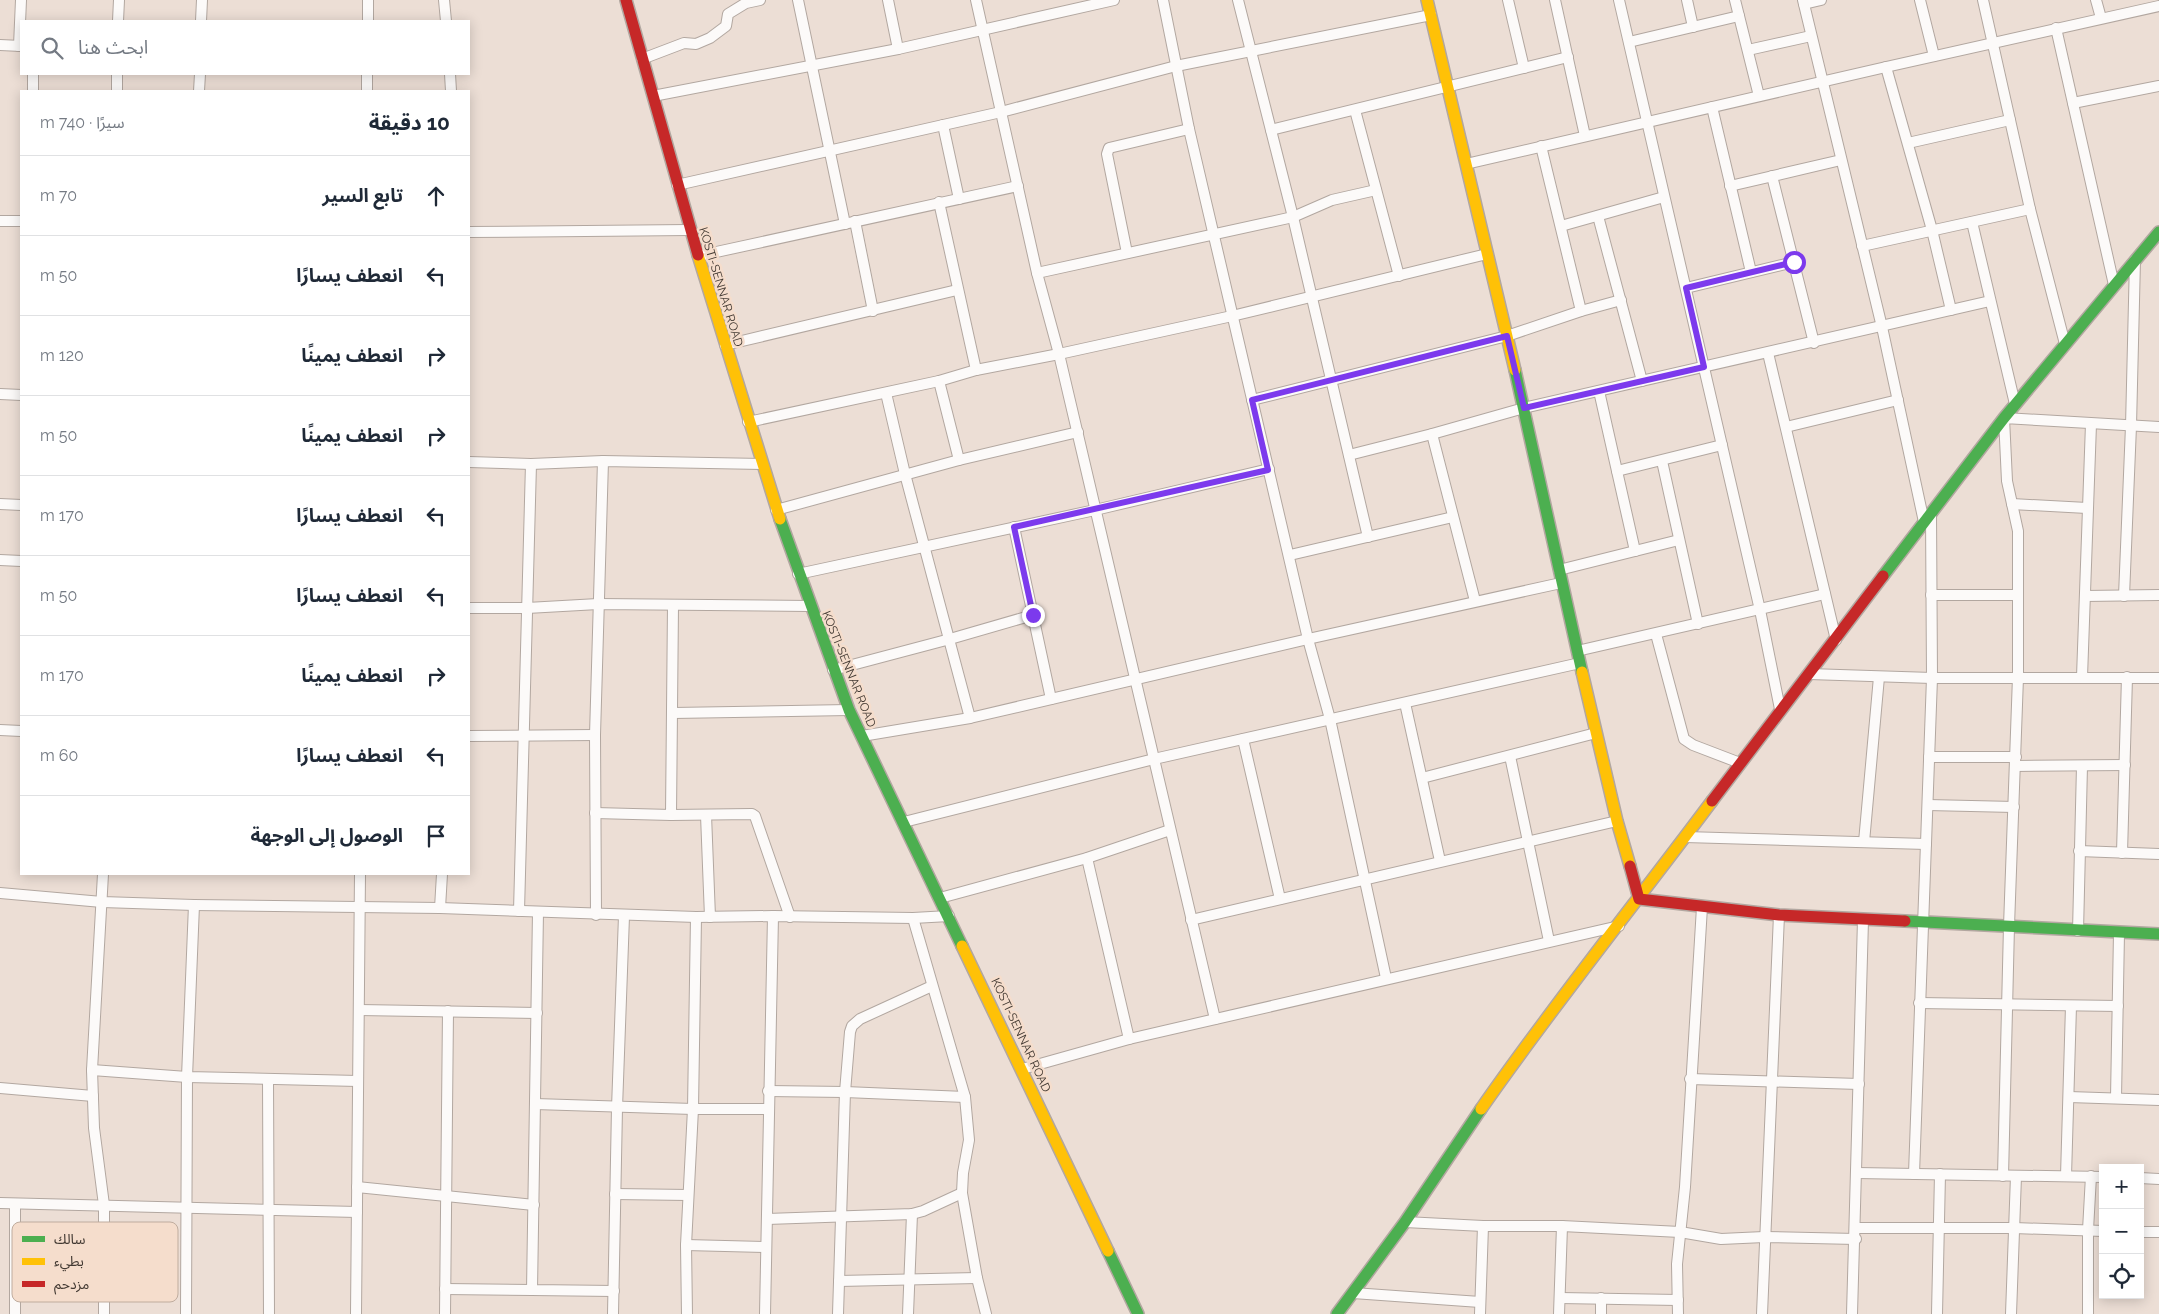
<!DOCTYPE html>
<html lang="ar">
<head>
<meta charset="utf-8">
<style>
  body { margin:0; font-family:Raleway,"Noto Sans Arabic",sans-serif; background:#f2f2f3; color:#1f2937; direction:rtl }
  .controls { position:absolute; right:15px; bottom:15px; display:grid; overflow:hidden; border-radius:0px; box-shadow:0 2px 12px #0003 }
  .controls button { width:45px; height:45px; display:grid; place-items:center; padding:0; border:0; border-bottom:1px solid #e0e1e3; background:#fff; color:#1f2937; font:25px sans-serif }
  .stop { position:absolute; width:15px; height:15px; margin:-11px; border:4px solid #7c3aed; border-radius:50%; background:#fff }
  .stop.end { background:#7c3aed; border-color:#fff; box-shadow:0 1px 5px #0008 }
  .list { margin:0; padding:0; list-style:none }
  h2 { display:flex; justify-content:space-between; align-items:center; height:65px; margin:0; padding:0 20px; font-size:21px }
  h2 small { font-size:16px; font-weight:400; color:#747a83 }
  .list li { display:grid; grid-template-columns:32px 1fr auto; gap:15px; align-items:center; box-sizing:border-box; height:80px; padding:0 20px; border-top:1px solid #e0e1e3 }
  .list b { display:block; font-size:19px; white-space:nowrap }
  .list em { font-size:16px; font-style:normal; color:#747a83 }
  .icon { flex:none; width:28px; height:28px; fill:none; stroke:currentColor; stroke-width:2; stroke-linecap:round; stroke-linejoin:round }
  .map { position:relative; flex:none; width:2159px; height:1314px; overflow:hidden; direction:ltr }
  .search { position:absolute; background:#fff; box-shadow:0 2px 12px #0003; left:20px; top:20px; width:450px; height:55px; display:flex; align-items:center; gap:12px; box-sizing:border-box; padding:0 18px; border-radius:0px; color:#747a83; font-size:19px }
  .panel { position:absolute; background:#fff; box-shadow:0 2px 12px #0003; left:20px; top:90px; width:450px; height:785px; border-radius:0px; direction:rtl }
  .map>svg:first-child { display:block }
  .lines { fill:none; stroke-linecap:round; stroke-linejoin:round }
  .street-casing { stroke:#b2a7a0; stroke-width:12 }
  .fast-casing { stroke:#b2a7a0; stroke-width:14 }
  .slow-casing { stroke:#b2a7a0; stroke-width:14 }
  .jam-casing { stroke:#b2a7a0; stroke-width:14 }
  .street { stroke:#fcfaf9; stroke-width:10 }
  .fast { stroke:#4caf50; stroke-width:11 }
  .slow { stroke:#ffc107; stroke-width:11 }
  .jam { stroke:#c62828; stroke-width:11 }
  .route { stroke:#7c3aed; stroke-width:6 }
  .labels { text-anchor:middle; stroke-width:5; stroke-linejoin:round; paint-order:stroke }
  .street-label { font-size:12px; fill:#423932; stroke:#f5ddcc }
  .key { fill:#f5ddcc; stroke:#bfac9e; stroke-width:1 }
  .key-label { font-size:14px; fill:#423932 }
</style>
</head>
<body>
<div class="map">
<svg width="2159" height="1314" viewBox="0 0 2159 1314">
  <rect width="100%" height="100%" fill="#ecded5"/>
  <g class="lines">
    <defs>
      <g id="street">
        <polyline points="444,0 446,21"/>
        <polyline points="798,0 845,224"/>
        <polyline points="888,0 898,49"/>
        <polyline points="976,0 1037,273 1059,354 1215,1019"/>
        <polyline points="1163,0 1189,129 1308,639 1330,719 1386,978"/>
        <polyline points="1238,0 1293,217 1368,537"/>
        <polyline points="1508,0 1524,68"/>
        <polyline points="1555,0 1585,136"/>
        <polyline points="1619,0 1760,610 1780,709"/>
        <polyline points="1687,0 1693,27"/>
        <polyline points="1735,0 1759,96"/>
        <polyline points="1803,0 1882,327 1924,522"/>
        <polyline points="1920,0 1934,56"/>
        <polyline points="1983,0 2030,209 2065,344"/>
        <polyline points="2096,0 2101,18"/>
        <polyline points="1804,4 1821,0"/>
        <polyline points="118,21 119,0"/>
        <polyline points="201,21 202,0"/>
        <polyline points="368,21 368,0"/>
        <polyline points="2056,28 2114,285"/>
        <polyline points="1629,42 1739,16"/>
        <polyline points="0,45 21,46"/>
        <polyline points="19,46 21,0"/>
        <polyline points="1748,50 1811,36"/>
        <polyline points="642,59 684,43 696,44 710,38 726,26 728,14 746,3 760,0"/>
        <polyline points="1886,67 1932,230 1951,310"/>
        <polyline points="450,74 451,91"/>
        <polyline points="33,91 33,74"/>
        <polyline points="117,91 117,74"/>
        <polyline points="199,91 200,74"/>
        <polyline points="367,91 367,74"/>
        <polyline points="653,96 898,49 1114,0"/>
        <polyline points="2073,103 2159,86"/>
        <polyline points="1712,107 1751,272"/>
        <polyline points="1355,110 1399,276"/>
        <polyline points="943,125 959,199"/>
        <polyline points="1271,130 1568,57"/>
        <polyline points="1908,143 2010,120"/>
        <polyline points="1541,146 1581,311"/>
        <polyline points="1466,164 1886,67 2159,6"/>
        <polyline points="1772,176 1814,343"/>
        <polyline points="677,185 1001,112 1176,66 1431,15"/>
        <polyline points="1730,186 1841,160"/>
        <polyline points="939,202 976,370"/>
        <polyline points="1598,216 1642,381"/>
        <polyline points="0,221 21,221"/>
        <polyline points="855,221 873,311"/>
        <polyline points="1972,222 2015,404"/>
        <polyline points="1561,226 1664,197"/>
        <polyline points="469,232 689,230"/>
        <polyline points="1862,246 2030,209"/>
        <polyline points="1127,253 1107,154 1109,148 1189,129"/>
        <polyline points="698,256 1018,186"/>
        <polyline points="1037,273 1293,217 1332,200 1376,190"/>
        <polyline points="1686,288 1794,262"/>
        <polyline points="725,345 957,290"/>
        <polyline points="1768,353 1836,640"/>
        <polyline points="939,381 959,460"/>
        <polyline points="1599,391 1635,551"/>
        <polyline points="886,393 905,474 970,718"/>
        <polyline points="0,394 21,395"/>
        <polyline points="1252,400 1507,336 1581,311 1621,300"/>
        <polyline points="748,422 939,381 976,370 1059,354 1232,316 1487,254"/>
        <polyline points="1786,427 1898,400"/>
        <polyline points="1432,434 1475,601"/>
        <polyline points="1349,455 1432,434 1524,408 1990,301"/>
        <polyline points="1662,461 1698,624"/>
        <polyline points="469,462 531,464 603,461 762,464"/>
        <polyline points="1617,471 1722,445"/>
        <polyline points="0,504 21,505"/>
        <polyline points="2012,504 2087,508"/>
        <polyline points="776,510 959,460 1078,432"/>
        <polyline points="1014,527 1051,699"/>
        <polyline points="1290,555 1453,517"/>
        <polyline points="0,560 21,561"/>
        <polyline points="1559,570 1679,540"/>
        <polyline points="798,574 1095,510 1269,469"/>
        <polyline points="1931,595 2018,595"/>
        <polyline points="2085,596 2159,595"/>
        <polyline points="2124,596 2131,426 2135,260"/>
        <polyline points="469,608 527,608 598,604 809,606"/>
        <polyline points="1656,634 1684,739 1693,745 1740,763"/>
        <polyline points="1577,651 1825,594"/>
        <polyline points="833,670 950,639 1033,615"/>
        <polyline points="1809,674 1932,678 2159,678"/>
        <polyline points="2082,677 2091,424"/>
        <polyline points="1405,703 1440,861"/>
        <polyline points="673,713 849,710"/>
        <polyline points="0,730 21,731"/>
        <polyline points="469,736 595,735"/>
        <polyline points="862,736 970,718 1308,639 1561,583"/>
        <polyline points="1243,739 1280,899"/>
        <polyline points="1510,756 1549,941"/>
        <polyline points="1929,757 2016,757"/>
        <polyline points="2015,766 2125,765"/>
        <polyline points="1422,778 1596,733"/>
        <polyline points="1928,805 2014,807"/>
        <polyline points="595,813 671,815 673,605"/>
        <polyline points="671,815 752,814 755,816 790,917"/>
        <polyline points="706,815 710,917"/>
        <polyline points="904,822 1154,759 1580,663"/>
        <polyline points="1685,837 1926,844"/>
        <polyline points="1864,842 1879,677"/>
        <polyline points="2079,851 2159,854"/>
        <polyline points="2122,853 2127,677"/>
        <polyline points="1087,858 1129,1039"/>
        <polyline points="103,874 92,1070 94,1128 104,1205 104,1314"/>
        <polyline points="0,893 102,902 194,905 440,908 696,917 773,916 913,918 949,916"/>
        <polyline points="940,898 1087,858 1170,830"/>
        <polyline points="440,908 442,874"/>
        <polyline points="519,911 531,464"/>
        <polyline points="538,912 532,1290 614,1291"/>
        <polyline points="596,915 595,735 603,461"/>
        <polyline points="913,918 965,1097 969,1140 963,1173 962,1193 977,1278 986,1314"/>
        <polyline points="1191,920 1617,821"/>
        <polyline points="2078,931 2082,766"/>
        <polyline points="1919,1003 2118,1006"/>
        <polyline points="359,1010 537,1013"/>
        <polyline points="1022,1069 1129,1039 1619,926"/>
        <polyline points="92,1070 187,1077 358,1081"/>
        <polyline points="268,1079 269,1314"/>
        <polyline points="1690,1079 1859,1084"/>
        <polyline points="0,1088 93,1096"/>
        <polyline points="768,1091 845,1092 965,1097"/>
        <polyline points="2069,1097 2159,1100"/>
        <polyline points="2116,1098 2119,933"/>
        <polyline points="535,1104 693,1109 768,1109"/>
        <polyline points="1857,1173 2103,1177"/>
        <polyline points="1914,1174 1932,678 1931,513"/>
        <polyline points="2003,1176 2009,926 2018,677 2018,531 2007,481 2004,418 2159,427"/>
        <polyline points="2066,1176 2071,1006"/>
        <polyline points="2140,1178 2159,1179"/>
        <polyline points="357,1187 534,1205"/>
        <polyline points="615,1194 688,1195"/>
        <polyline points="0,1203 357,1212"/>
        <polyline points="767,1219 912,1214 923,1211 962,1193"/>
        <polyline points="1405,1222 1483,1226 1562,1226 1680,1232 1721,1239 1764,1237 1856,1239"/>
        <polyline points="1855,1228 2014,1228 2103,1231"/>
        <polyline points="2140,1232 2159,1232"/>
        <polyline points="686,1245 766,1247"/>
        <polyline points="839,1281 977,1278"/>
        <polyline points="445,1289 532,1290"/>
        <polyline points="1353,1293 1480,1302"/>
        <polyline points="1560,1298 1678,1300"/>
        <polyline points="15,1314 15,1204"/>
        <polyline points="186,1314 187,1077 194,905"/>
        <polyline points="356,1314 360,874"/>
        <polyline points="445,1314 448,1011"/>
        <polyline points="613,1314 617,1108 624,916"/>
        <polyline points="687,1314 686,1245 693,1109 696,917"/>
        <polyline points="765,1314 773,916"/>
        <polyline points="838,1314 845,1092 850,1032 852,1026 860,1019 932,986"/>
        <polyline points="908,1314 912,1214"/>
        <polyline points="1480,1314 1483,1226"/>
        <polyline points="1559,1314 1562,1226"/>
        <polyline points="1601,1314 1601,1298"/>
        <polyline points="1678,1314 1677,1264 1685,1187 1702,907"/>
        <polyline points="1762,1314 1779,915"/>
        <polyline points="1852,1314 1863,920"/>
        <polyline points="1937,1314 1940,1174"/>
        <polyline points="2011,1314 2016,1176"/>
        <polyline points="2088,1314 2088,1230 2091,1176"/>
      </g>
      <g id="fast">
        <polyline points="1515,370 1582,672"/>
        <polyline points="780,519 849,710 962,946"/>
        <polyline points="1883,576 2004,418 2159,232"/>
        <polyline points="1905,921 2159,934"/>
        <polyline points="1108,1251 1138,1314"/>
        <polyline points="1337,1314 1405,1222 1481,1109"/>
      </g>
      <g id="slow">
        <polyline points="1427,0 1515,370"/>
        <polyline points="698,255 780,519"/>
        <polyline points="1582,672 1617,821 1630,866"/>
        <polyline points="962,946 1108,1251"/>
        <path d="M1481,1109c73,-105 154,-205 231,-308"/>
      </g>
      <g id="jam">
        <polyline points="626,0 698,255"/>
        <polyline points="1712,801 1883,576"/>
        <polyline points="1630,866 1639,899 1779,915 1905,921"/>
      </g>
    </defs>
    <use href="#street" class="street-casing"/>
    <use href="#fast" class="fast-casing"/>
    <use href="#slow" class="slow-casing"/>
    <use href="#jam" class="jam-casing"/>
    <use href="#street" class="street"/>
    <use href="#fast" class="fast"/>
    <use href="#slow" class="slow"/>
    <use href="#jam" class="jam"/>
  </g>
  <g class="lines">
    <polyline class="route" points="1033,615 1014,527 1268,470 1252,400 1507,336 1524,408 1704,367 1686,288 1794,262"/>
  </g>
  <g class="labels">
    <g class="street-label">
      <text transform="translate(721 287) rotate(73)" y="4">KOSTI-SENNAR ROAD</text>
      <text transform="translate(849 669) rotate(68)" y="4">KOSTI-SENNAR ROAD</text>
      <text transform="translate(1021 1035) rotate(65)" y="4">KOSTI-SENNAR ROAD</text>
    </g>
  </g>
  <rect x="12" y="1222" width="166" height="80" rx="8" class="key"/>
  <rect x="22" y="1236" width="23" height="6" fill="#4caf50"/>
  <rect x="22" y="1258" width="23" height="7" fill="#ffc107"/>
  <rect x="22" y="1281" width="23" height="6" fill="#c62828"/>
  <g class="key-label">
    <text x="54" y="1244">سالك</text>
    <text x="54" y="1266">بطيء</text>
    <text x="54" y="1289">مزدحم</text>
  </g>
</svg>
<div class="controls">
<button>+</button>
<button>−</button>
<button><svg class="icon" aria-label="locate" viewBox="0 0 24 24"><circle cx="12" cy="12" r="6"/><path d="M12 2v4M12 18v4M2 12h4M18 12h4"/></svg></button>
</div>
<div class="stop" style="left:1794px;top:262px"></div>
<div class="stop end" style="left:1033px;top:615px"></div>
<div class="search"><svg class="icon" aria-label="search" viewBox="0 0 24 24"><circle cx="10" cy="10" r="6"/><path d="M15 15l6 6"/></svg>ابحث هنا</div>
<section class="panel">
<h2>10 دقيقة<small>سيرًا · 740 m</small></h2>
<ul class="list">
<li><svg class="icon" aria-label="ahead" viewBox="0 0 24 24"><path d="M12 20V5M6 11l6-6 6 6"/></svg><div><b>تابع السير</b></div><em>70 m</em></li>
<li><svg class="icon" aria-label="left" viewBox="0 0 24 24"><path d="M17 20v-9H6M10 6l-5 5 5 5"/></svg><div><b>انعطف يسارًا</b></div><em>50 m</em></li>
<li><svg class="icon" aria-label="right" viewBox="0 0 24 24"><path d="M7 20v-9h11M14 6l5 5-5 5"/></svg><div><b>انعطف يمينًا</b></div><em>120 m</em></li>
<li><svg class="icon" aria-label="right" viewBox="0 0 24 24"><path d="M7 20v-9h11M14 6l5 5-5 5"/></svg><div><b>انعطف يمينًا</b></div><em>50 m</em></li>
<li><svg class="icon" aria-label="left" viewBox="0 0 24 24"><path d="M17 20v-9H6M10 6l-5 5 5 5"/></svg><div><b>انعطف يسارًا</b></div><em>170 m</em></li>
<li><svg class="icon" aria-label="left" viewBox="0 0 24 24"><path d="M17 20v-9H6M10 6l-5 5 5 5"/></svg><div><b>انعطف يسارًا</b></div><em>50 m</em></li>
<li><svg class="icon" aria-label="right" viewBox="0 0 24 24"><path d="M7 20v-9h11M14 6l5 5-5 5"/></svg><div><b>انعطف يمينًا</b></div><em>170 m</em></li>
<li><svg class="icon" aria-label="left" viewBox="0 0 24 24"><path d="M17 20v-9H6M10 6l-5 5 5 5"/></svg><div><b>انعطف يسارًا</b></div><em>60 m</em></li>
<li><svg class="icon" aria-label="arrive" viewBox="0 0 24 24"><path d="M6 21V4h12l-3 4 3 4H6"/></svg><div><b>الوصول إلى الوجهة</b></div></li>
</ul>
</section>
</div>
</body>
</html>
